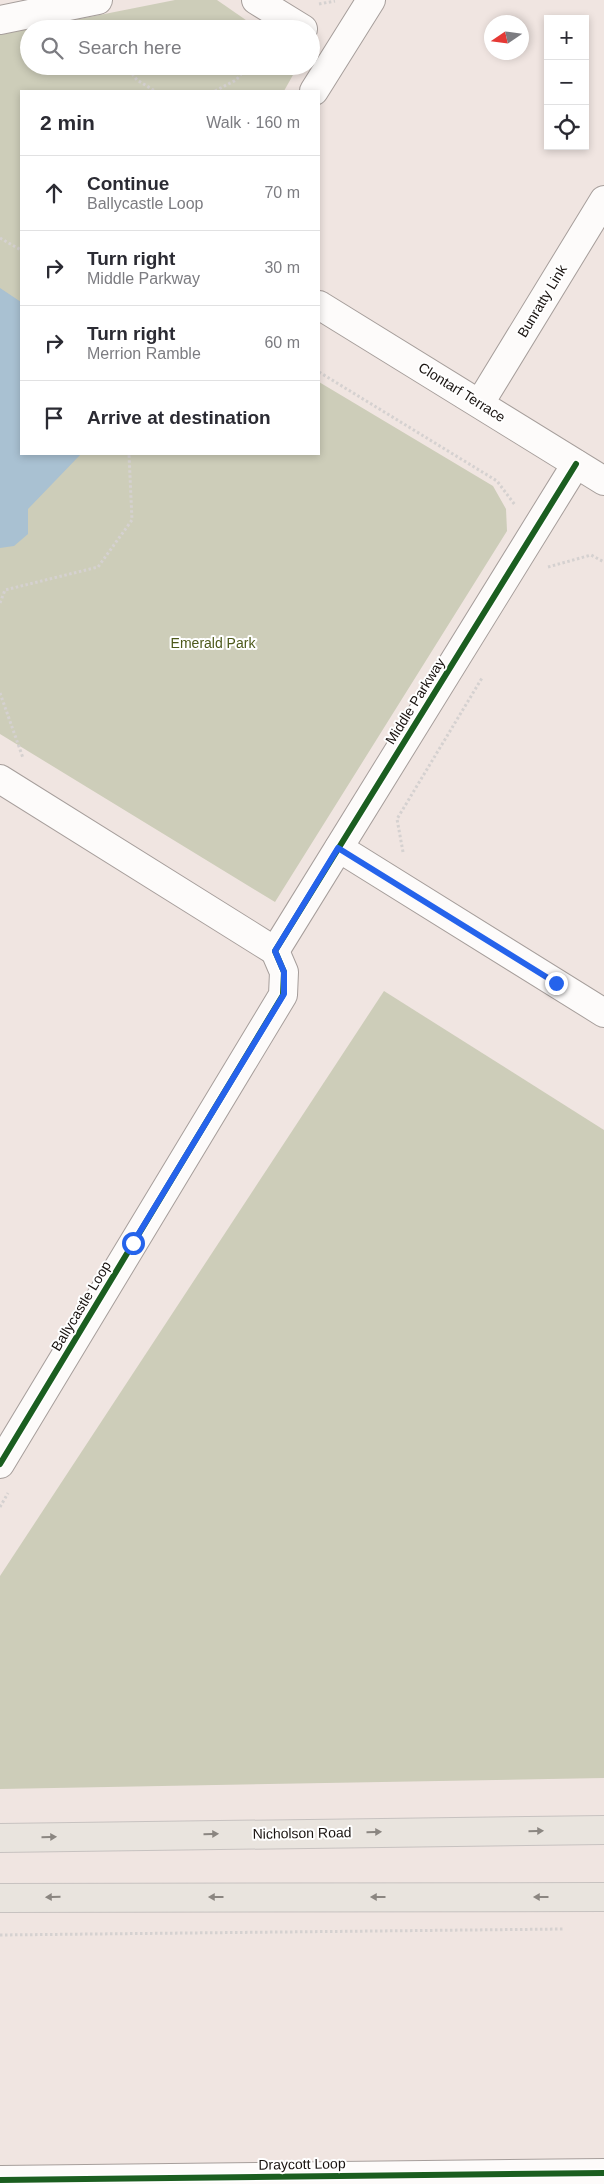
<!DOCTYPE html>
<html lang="en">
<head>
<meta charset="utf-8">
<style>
  body { margin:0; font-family:Helvetica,sans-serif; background:#f2f2f3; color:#2b2b33 }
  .controls { position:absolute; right:15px; top:15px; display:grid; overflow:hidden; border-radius:0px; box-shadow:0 2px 8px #0003 }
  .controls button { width:45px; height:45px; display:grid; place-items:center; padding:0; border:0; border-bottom:1px solid #e1e1e2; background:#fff; color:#2b2b33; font:25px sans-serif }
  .compass { position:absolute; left:484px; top:15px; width:45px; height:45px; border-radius:50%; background:#fff; box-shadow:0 2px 8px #0003; rotate:257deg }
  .stop { position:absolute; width:15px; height:15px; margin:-11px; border:4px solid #2563eb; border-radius:50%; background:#fff }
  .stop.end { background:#2563eb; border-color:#fff; box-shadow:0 1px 5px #0008 }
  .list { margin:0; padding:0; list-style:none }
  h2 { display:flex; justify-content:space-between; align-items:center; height:65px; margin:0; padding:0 20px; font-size:21px }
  h2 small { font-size:16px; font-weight:400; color:#7c7c81 }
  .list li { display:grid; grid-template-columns:32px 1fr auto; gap:15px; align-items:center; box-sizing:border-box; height:75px; padding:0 20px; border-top:1px solid #e1e1e2 }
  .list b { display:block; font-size:19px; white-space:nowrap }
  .list p { margin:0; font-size:16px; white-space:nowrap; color:#7c7c81 }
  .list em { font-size:16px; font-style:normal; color:#7c7c81 }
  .icon { flex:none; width:28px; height:28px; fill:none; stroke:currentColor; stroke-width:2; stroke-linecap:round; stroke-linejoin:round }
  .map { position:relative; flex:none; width:604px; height:2184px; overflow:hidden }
  .search { position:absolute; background:#fff; box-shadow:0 2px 8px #0003; left:20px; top:20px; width:300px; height:55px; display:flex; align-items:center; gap:12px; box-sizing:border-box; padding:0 18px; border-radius:28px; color:#7c7c81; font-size:19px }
  .panel { position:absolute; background:#fff; box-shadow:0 2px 8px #0003; left:20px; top:90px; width:300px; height:365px; border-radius:0px }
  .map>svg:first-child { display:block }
  .green { fill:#cdcdb9 }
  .water { fill:#a9c1d2 }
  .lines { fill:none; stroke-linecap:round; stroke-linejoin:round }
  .street-casing { stroke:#a69e9b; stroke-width:30 }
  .primary-casing { stroke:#c7c2c0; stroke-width:30 }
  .path { stroke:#d5d1d0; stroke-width:3; stroke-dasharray:2.5 2.5; stroke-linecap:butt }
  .street { stroke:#fdfbfa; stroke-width:28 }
  .primary { stroke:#e9e4de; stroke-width:28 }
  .cycleway-casing { stroke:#fff; stroke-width:9 }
  .cycleway { stroke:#1b5e20; stroke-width:6 }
  .oneway { fill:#8b8681 }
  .route { stroke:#2563eb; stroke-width:6 }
  .labels { text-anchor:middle; stroke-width:4; stroke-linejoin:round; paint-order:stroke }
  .street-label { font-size:14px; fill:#18120f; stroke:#fff }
  .park-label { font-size:14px; fill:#4d591b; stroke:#fff }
</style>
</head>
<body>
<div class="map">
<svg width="604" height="2184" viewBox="0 0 604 2184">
  <rect width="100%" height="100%" fill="#f0e5e1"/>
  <g class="green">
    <polygon points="175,0 217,0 259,29 29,29"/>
    <polygon points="29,29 29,66 298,66 284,91 21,91 21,454 319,454 319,382 493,486 506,509 507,531 275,902 0,734 0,34"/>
    <polygon points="384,991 604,1130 604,1778 0,1789 0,1576"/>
  </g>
  <polygon class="water" points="0,288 21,302 21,454 81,454 28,509 28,534 14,546 0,548"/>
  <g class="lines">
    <defs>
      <g id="street">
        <polyline points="256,0 303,29"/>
        <polyline points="0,20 98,0"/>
        <polyline points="314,91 371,0"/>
        <polyline points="319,305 604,481"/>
        <polyline points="480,403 604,200"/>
        <polyline points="0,779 275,951"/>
        <polyline points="339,848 604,1013"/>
        <polyline points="275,951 576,464"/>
        <polyline points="0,1464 283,995 284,972 275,951"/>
        <polyline points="0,2180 604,2173"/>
      </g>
      <g id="primary">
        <polyline points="0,1838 604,1830"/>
        <polyline points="0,1898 604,1897"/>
      </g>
    </defs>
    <use href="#street" class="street-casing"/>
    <use href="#primary" class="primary-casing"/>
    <g class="path">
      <polyline points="319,4 335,1"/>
      <polyline points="112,29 143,22"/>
      <polyline points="126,66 137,80 155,91"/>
      <polyline points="215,91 236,80 248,66"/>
      <polyline points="0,238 21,250"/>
      <polyline points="319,372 497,481 515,505"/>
      <polyline points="548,567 591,555 604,562"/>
      <polyline points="0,603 5,590 98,567 132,520 129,454"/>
      <polyline points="0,693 23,758"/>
      <polyline points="403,852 397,819 482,678"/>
      <polyline points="0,1507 8,1493"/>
      <polyline points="0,1935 563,1929"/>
    </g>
    <use href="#street" class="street"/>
    <use href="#primary" class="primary"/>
    <defs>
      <g id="cycleway">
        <polyline points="0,1464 283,995 284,972 275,951 576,464"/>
        <polyline points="0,2180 604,2173"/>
      </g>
    </defs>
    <use href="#cycleway" class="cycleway-casing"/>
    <use href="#cycleway" class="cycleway"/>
  </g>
  <defs><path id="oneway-solid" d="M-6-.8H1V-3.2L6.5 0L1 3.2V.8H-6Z" transform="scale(1.25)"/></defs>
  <g class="oneway">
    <use href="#oneway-solid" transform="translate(536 1831) rotate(-1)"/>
    <use href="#oneway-solid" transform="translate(374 1832) rotate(-1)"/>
    <use href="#oneway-solid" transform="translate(211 1834) rotate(-1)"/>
    <use href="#oneway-solid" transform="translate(49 1837) rotate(-1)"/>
    <use href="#oneway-solid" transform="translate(53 1897) rotate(179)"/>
    <use href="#oneway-solid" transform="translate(216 1897) rotate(-180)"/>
    <use href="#oneway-solid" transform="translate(378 1897) rotate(-180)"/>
    <use href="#oneway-solid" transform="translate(541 1897) rotate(-180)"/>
  </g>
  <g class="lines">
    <polyline class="route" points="133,1243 284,994 284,972 275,951 338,848 556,983"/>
  </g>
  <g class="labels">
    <g class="street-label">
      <text transform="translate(542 301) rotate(-59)" y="5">Bunratty Link</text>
      <text transform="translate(462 392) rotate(32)" y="5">Clontarf Terrace</text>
      <text transform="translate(415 701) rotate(-58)" y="5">Middle Parkway</text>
      <text transform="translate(81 1306) rotate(-59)" y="5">Ballycastle Loop</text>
      <text transform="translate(302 1833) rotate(-1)" y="5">Nicholson Road</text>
      <text transform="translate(302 2164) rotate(-1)" y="5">Draycott Loop</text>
    </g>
    <g class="park-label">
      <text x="213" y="648">Emerald Park</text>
    </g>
  </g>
</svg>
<div class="controls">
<button>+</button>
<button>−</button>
<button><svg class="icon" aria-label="locate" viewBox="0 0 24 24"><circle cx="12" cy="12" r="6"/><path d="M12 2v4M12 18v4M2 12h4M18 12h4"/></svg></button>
</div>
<svg class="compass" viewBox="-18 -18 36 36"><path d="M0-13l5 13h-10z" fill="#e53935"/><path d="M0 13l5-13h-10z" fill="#7c7c81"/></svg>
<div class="stop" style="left:133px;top:1243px"></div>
<div class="stop end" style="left:556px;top:983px"></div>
<div class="search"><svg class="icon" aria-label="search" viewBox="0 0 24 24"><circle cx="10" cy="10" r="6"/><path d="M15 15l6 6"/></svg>Search here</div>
<section class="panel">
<h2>2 min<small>Walk · 160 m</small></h2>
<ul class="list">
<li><svg class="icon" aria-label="ahead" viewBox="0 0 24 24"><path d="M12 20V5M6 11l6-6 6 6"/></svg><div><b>Continue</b><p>Ballycastle Loop</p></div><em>70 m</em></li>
<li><svg class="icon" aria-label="right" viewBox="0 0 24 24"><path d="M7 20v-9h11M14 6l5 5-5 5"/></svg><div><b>Turn right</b><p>Middle Parkway</p></div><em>30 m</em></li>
<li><svg class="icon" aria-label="right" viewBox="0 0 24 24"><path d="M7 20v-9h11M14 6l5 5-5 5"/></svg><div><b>Turn right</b><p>Merrion Ramble</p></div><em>60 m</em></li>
<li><svg class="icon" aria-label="arrive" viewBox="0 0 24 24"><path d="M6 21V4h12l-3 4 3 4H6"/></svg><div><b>Arrive at destination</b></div></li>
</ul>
</section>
</div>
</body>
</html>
